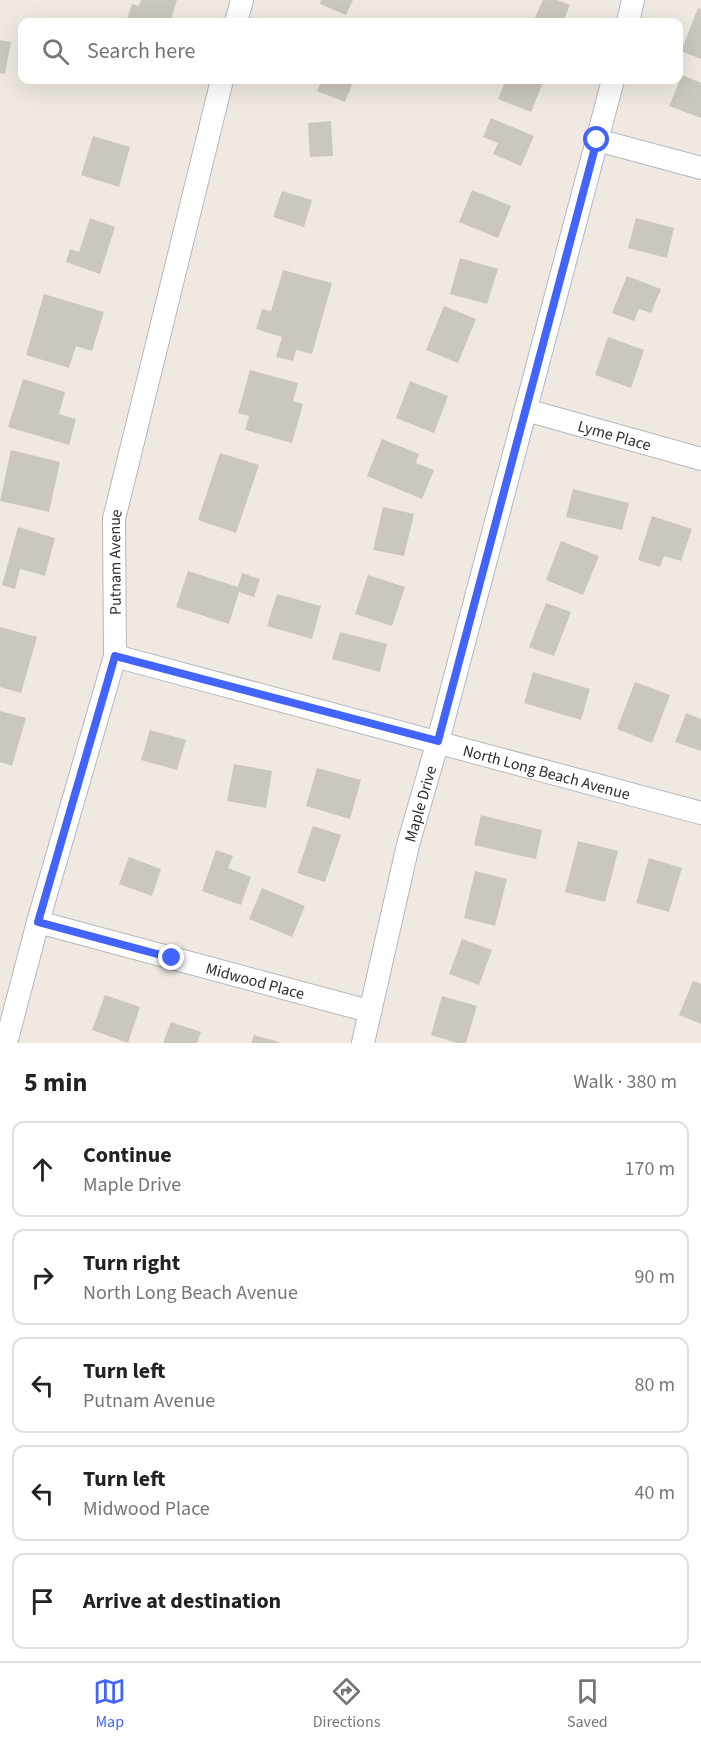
<!DOCTYPE html>
<html lang="en">
<head>
<meta charset="utf-8">
<style>
  body { margin:0; font-family:"Source Sans 3",sans-serif; background:#f6f6f6; color:#222 }
  .stop { position:absolute; width:18px; height:18px; margin:-14px; border:4px solid #4264fb; border-radius:50%; background:#fff }
  .stop.end { background:#4264fb; border-color:#fff; box-shadow:0 2px 6px #0008 }
  .list { margin:0; padding:0; list-style:none }
  h2 { display:flex; justify-content:space-between; align-items:center; height:78px; margin:0; padding:0 24px; font-size:26px }
  h2 small { font-size:20px; font-weight:400; color:#767676 }
  .list li { display:grid; grid-template-columns:39px 1fr auto; gap:18px; align-items:center; box-sizing:border-box; height:96px; margin:0 12px 12px; padding:0 12px; border:2px solid #e0e0e0; border-radius:12px }
  .list b { display:block; font-size:22px; white-space:nowrap }
  .list p { margin:0; font-size:20px; white-space:nowrap; color:#767676 }
  .list em { font-size:20px; font-style:normal; color:#767676 }
  .icon { flex:none; width:33px; height:33px; fill:none; stroke:currentColor; stroke-width:2; stroke-linecap:round; stroke-linejoin:round }
  .map { position:relative; flex:none; width:701px; height:1043px; overflow:hidden }
  .search { position:absolute; background:#fff; box-shadow:0 6px 24px #0002; left:18px; right:18px; top:18px; height:66px; display:flex; align-items:center; gap:15px; box-sizing:border-box; padding:0 21px; border-radius:12px; color:#767676; font-size:22px }
  .sheet { height:618px; background:#fff }
  nav { display:flex; justify-content:space-around; align-items:center; box-sizing:border-box; height:84px; border-top:2px solid #e0e0e0; background:#fff; font-size:16px; color:#767676 }
  nav a { display:grid; justify-items:center; gap:3px }
  nav .on { color:#4264fb }
  .map>svg:first-child { display:block }
  .building { fill:#cbc7bf }
  .lines { fill:none; stroke-linecap:round; stroke-linejoin:round }
  .minor-casing { stroke:#b4b7c1; stroke-width:24 }
  .minor { stroke:#fff; stroke-width:22 }
  .route { stroke:#4264fb; stroke-width:8 }
  .labels { text-anchor:middle; stroke-width:6; stroke-linejoin:round; paint-order:stroke }
  .street-label { font-size:16px; fill:#2e2e2e; stroke:#fff }
</style>
</head>
<body>
<div class="map">
<svg width="701" height="1043" viewBox="0 0 701 1043">
  <rect width="100%" height="100%" fill="#efe9e1"/>
  <g class="building">
    <polygon points="141,0 177,0 170,22 126,22 132,4 139,6"/>
    <polygon points="321,0 353,0 346,15 320,4"/>
    <polygon points="543,0 557,0 570,5 563,22 533,22"/>
    <polygon points="698,8 701,9 701,59 681,51"/>
    <polygon points="0,40 11,42 5,74 0,73"/>
    <polygon points="682,75 701,83 701,118 669,106"/>
    <polygon points="322,80 354,80 345,102 317,91"/>
    <polygon points="506,80 544,80 531,112 498,99"/>
    <polygon points="491,118 534,136 521,166 493,154 498,143 483,137"/>
    <polygon points="331,121 333,156 310,157 308,123"/>
    <polygon points="93,136 130,147 119,187 81,175"/>
    <polygon points="472,190 511,206 498,238 459,222"/>
    <polygon points="282,191 312,200 304,227 273,217"/>
    <polygon points="90,218 115,227 100,274 66,262 70,249 79,252"/>
    <polygon points="636,218 674,228 667,258 628,248"/>
    <polygon points="460,258 498,269 487,304 450,294"/>
    <polygon points="283,270 332,283 312,354 296,350 293,361 276,357 282,337 256,329 262,309 271,311"/>
    <polygon points="627,276 661,289 651,313 639,309 634,321 612,313"/>
    <polygon points="44,294 104,312 92,351 76,346 69,368 26,355"/>
    <polygon points="444,306 476,319 458,363 426,350"/>
    <polygon points="608,337 644,350 631,388 595,375"/>
    <polygon points="250,370 298,383 293,401 303,404 292,443 245,430 249,416 238,413"/>
    <polygon points="23,379 65,392 59,414 76,419 69,445 8,427"/>
    <polygon points="410,381 448,396 434,433 396,418"/>
    <polygon points="382,439 419,454 416,463 434,470 422,499 367,476"/>
    <polygon points="11,450 60,462 49,512 0,501"/>
    <polygon points="220,453 259,465 236,533 198,520"/>
    <polygon points="573,489 629,503 622,530 566,517"/>
    <polygon points="383,507 414,514 404,556 373,550"/>
    <polygon points="652,516 692,529 681,561 664,556 660,567 638,560"/>
    <polygon points="18,527 55,538 45,576 20,569 15,589 2,585"/>
    <polygon points="561,541 599,556 583,595 546,580"/>
    <polygon points="188,571 238,587 242,573 260,579 254,597 239,592 229,624 176,607"/>
    <polygon points="368,575 405,587 392,626 355,614"/>
    <polygon points="277,594 321,606 312,639 267,626"/>
    <polygon points="546,603 571,612 554,656 529,647"/>
    <polygon points="0,627 37,637 21,693 0,687"/>
    <polygon points="340,632 387,644 380,672 332,659"/>
    <polygon points="533,672 590,689 581,720 524,703"/>
    <polygon points="635,682 670,695 652,743 617,729"/>
    <polygon points="0,711 26,718 12,766 0,762"/>
    <polygon points="686,713 701,719 701,751 675,742"/>
    <polygon points="150,730 186,740 177,770 141,760"/>
    <polygon points="234,764 272,771 266,808 227,801"/>
    <polygon points="317,768 361,780 350,819 306,806"/>
    <polygon points="481,815 542,830 536,859 474,845"/>
    <polygon points="313,826 341,835 325,882 297,873"/>
    <polygon points="578,841 618,851 605,902 565,892"/>
    <polygon points="216,850 233,856 228,868 251,877 241,905 202,891"/>
    <polygon points="129,857 161,869 152,896 119,884"/>
    <polygon points="649,858 682,868 669,912 636,903"/>
    <polygon points="475,871 507,879 495,926 464,918"/>
    <polygon points="262,888 305,906 292,937 249,919"/>
    <polygon points="462,939 492,950 479,985 449,974"/>
    <polygon points="693,981 701,984 701,1024 679,1015"/>
    <polygon points="105,995 140,1007 128,1043 92,1030"/>
    <polygon points="442,996 477,1006 466,1043 457,1043 431,1035"/>
    <polygon points="171,1022 201,1032 197,1043 163,1043"/>
    <polygon points="254,1035 279,1042 279,1043 251,1043"/>
  </g>
  <g class="lines">
    <defs>
      <g id="minor">
        <polyline points="236,22 242,0"/>
        <polyline points="628,22 633,0"/>
        <polyline points="597,140 701,168"/>
        <path id="s1" d="M526,410l175,49"/>
        <path id="s2" d="M115,656l586,157"/>
        <path id="s3" d="M38,922l331,89"/>
        <path id="s4" d="M6,1043l32,-121 77,-266 -1,-137 108,-439"/>
        <path id="s5" d="M363,1043l45,-198 30,-104 175,-661"/>
      </g>
    </defs>
    <use href="#minor" class="minor-casing"/>
    <use href="#minor" class="minor"/>
  </g>
  <g class="lines">
    <polyline class="route" points="172,958 38,922 115,656 438,741 597,140"/>
  </g>
  <g class="labels">
    <g class="street-label">
      <text dy="6" stroke="none"><textPath href="#s1" startOffset="92">Lyme Place</textPath></text>
      <text dy="6" stroke="none"><textPath href="#s4" startOffset="496">Putnam Avenue</textPath></text>
      <text dy="6" stroke="none"><textPath href="#s2" startOffset="447">North Long Beach Avenue</textPath></text>
      <text dy="6" stroke="none"><textPath href="#s5" startOffset="246">Maple Drive</textPath></text>
      <text dy="6" stroke="none"><textPath href="#s3" startOffset="225">Midwood Place</textPath></text>
    </g>
  </g>
</svg>
<div class="stop" style="left:597px;top:140px"></div>
<div class="stop end" style="left:172px;top:958px"></div>
<div class="search"><svg class="icon" aria-label="search" viewBox="0 0 24 24"><circle cx="10" cy="10" r="6"/><path d="M15 15l6 6"/></svg>Search here</div>
</div>
<section class="sheet">
<h2>5 min<small>Walk · 380 m</small></h2>
<ul class="list">
<li><svg class="icon" aria-label="ahead" viewBox="0 0 24 24"><path d="M12 20V5M6 11l6-6 6 6"/></svg><div><b>Continue</b><p>Maple Drive</p></div><em>170 m</em></li>
<li><svg class="icon" aria-label="right" viewBox="0 0 24 24"><path d="M7 20v-9h11M14 6l5 5-5 5"/></svg><div><b>Turn right</b><p>North Long Beach Avenue</p></div><em>90 m</em></li>
<li><svg class="icon" aria-label="left" viewBox="0 0 24 24"><path d="M17 20v-9H6M10 6l-5 5 5 5"/></svg><div><b>Turn left</b><p>Putnam Avenue</p></div><em>80 m</em></li>
<li><svg class="icon" aria-label="left" viewBox="0 0 24 24"><path d="M17 20v-9H6M10 6l-5 5 5 5"/></svg><div><b>Turn left</b><p>Midwood Place</p></div><em>40 m</em></li>
<li><svg class="icon" aria-label="arrive" viewBox="0 0 24 24"><path d="M6 21V4h12l-3 4 3 4H6"/></svg><div><b>Arrive at destination</b></div></li>
</ul>
</section>
<nav>
<a class="on"><svg class="icon" aria-label="map" viewBox="0 0 24 24"><path d="M3 6l6-2 6 2 6-2v14l-6 2-6-2-6 2zM9 4v14M15 6v14"/></svg>Map</a>
<a><svg class="icon" aria-label="directions" viewBox="0 0 24 24"><path d="M12 3l9 9-9 9-9-9zM9 14v-3h6M13 9l2 2-2 2"/></svg>Directions</a>
<a><svg class="icon" aria-label="saved" viewBox="0 0 24 24"><path d="M7 4h10v16l-5-4-5 4z"/></svg>Saved</a>
</nav>
</body>
</html>
